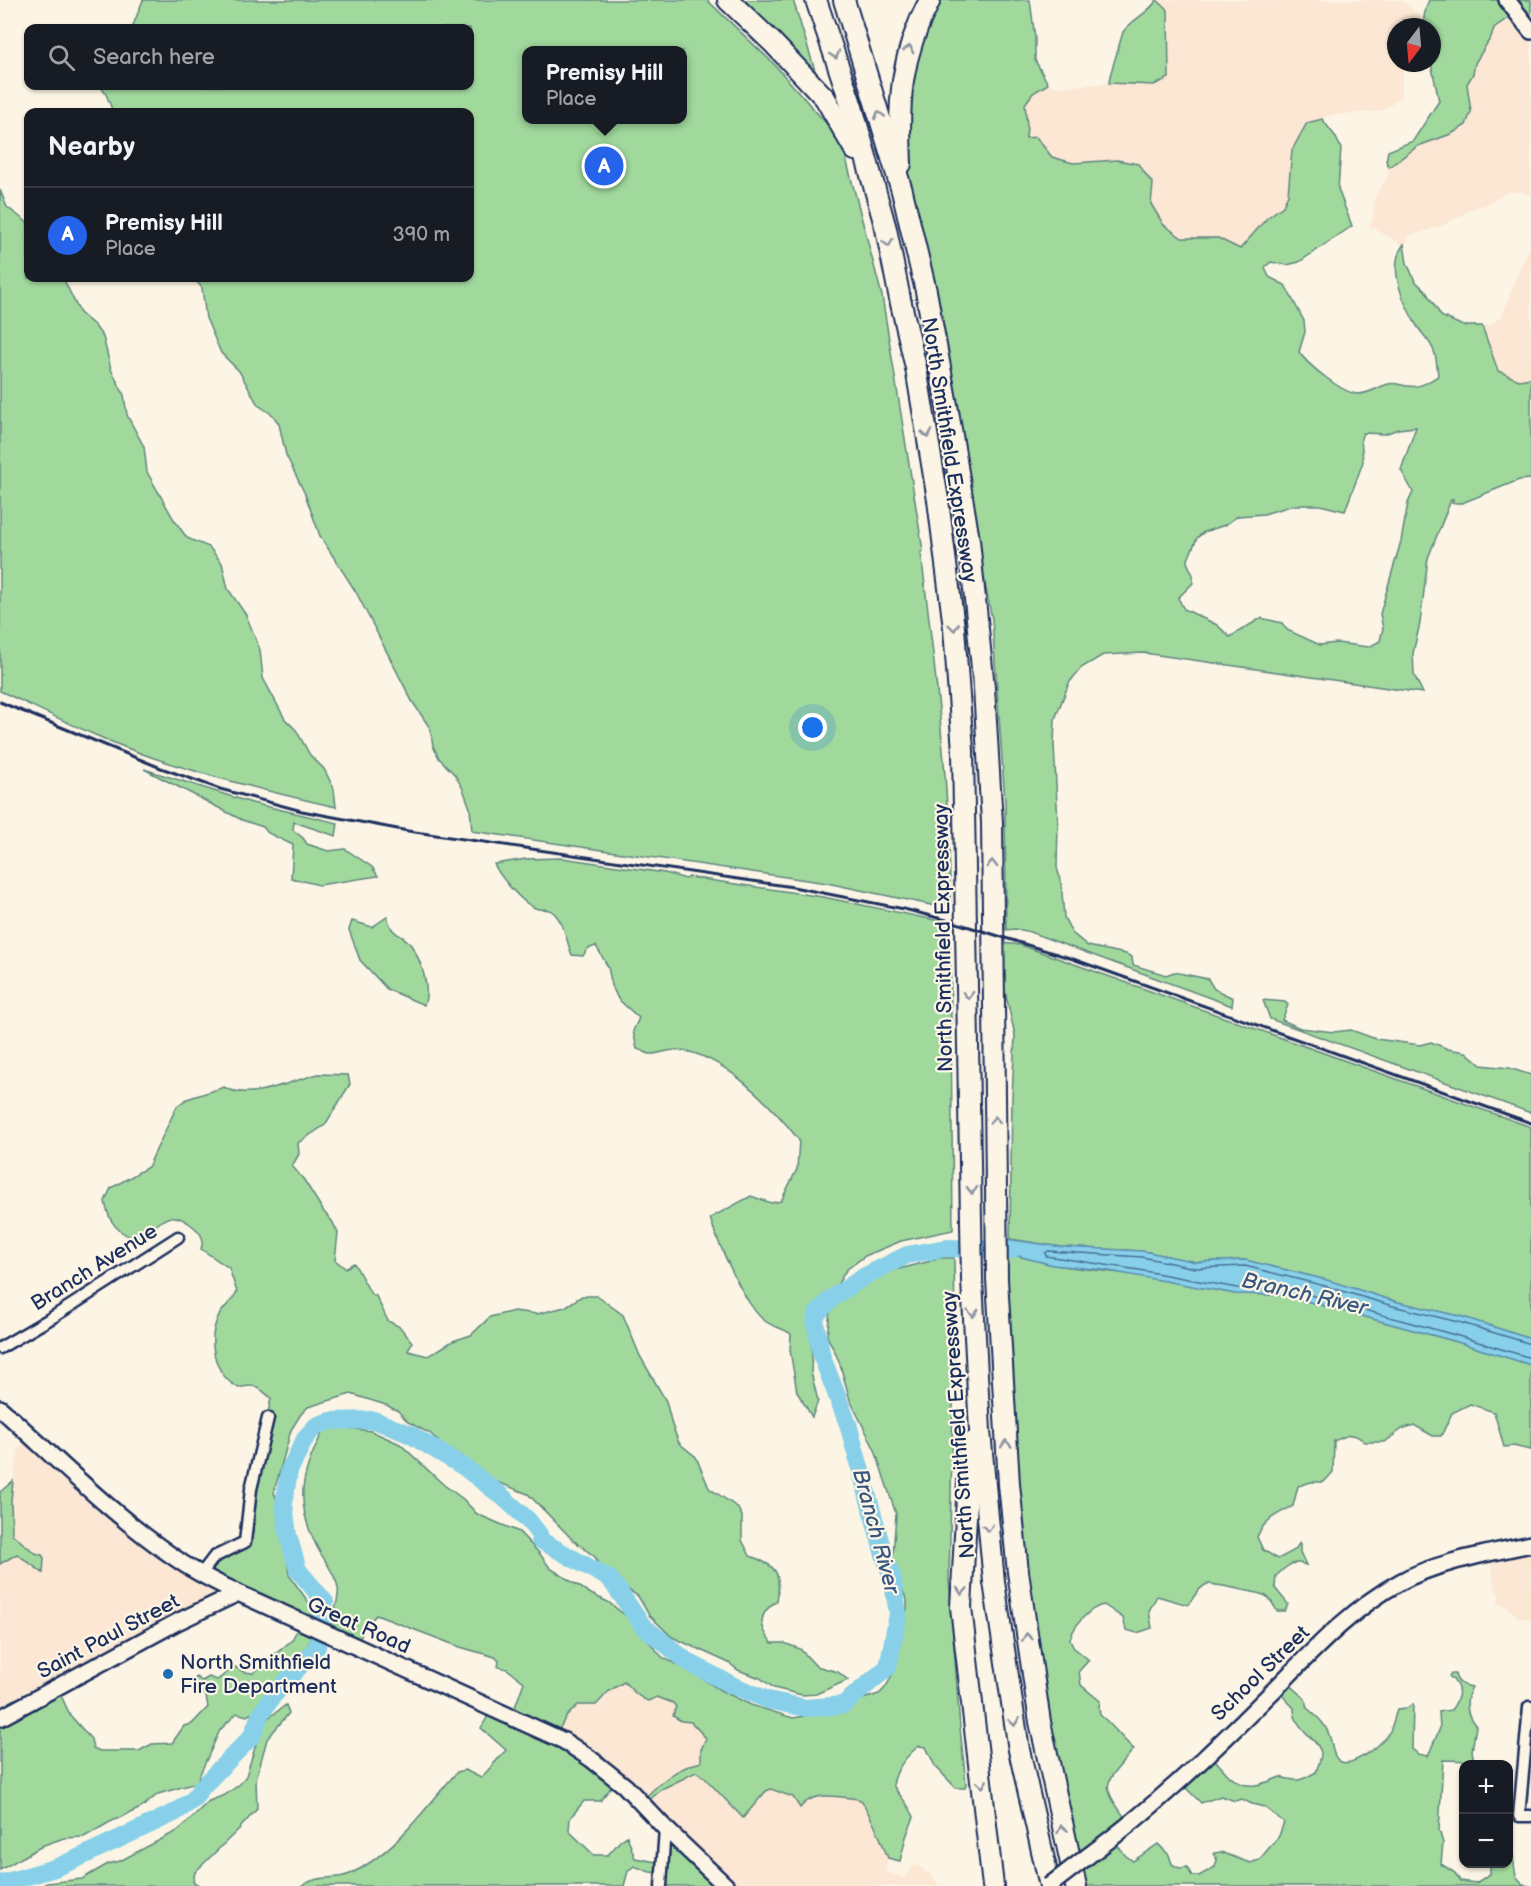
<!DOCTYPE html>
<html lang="en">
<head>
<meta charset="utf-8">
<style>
  body { margin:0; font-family:"Balsamiq Sans",sans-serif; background:#20242c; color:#f1f3f6 }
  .controls { position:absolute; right:18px; bottom:18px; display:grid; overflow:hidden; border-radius:12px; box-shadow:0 2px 4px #0004 }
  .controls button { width:54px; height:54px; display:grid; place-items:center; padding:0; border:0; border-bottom:2px solid #363941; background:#171b24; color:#f1f3f6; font:30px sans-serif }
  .compass { position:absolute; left:1387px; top:18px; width:54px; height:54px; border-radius:50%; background:#171b24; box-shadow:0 2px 4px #0004; rotate:196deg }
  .you { position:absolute; left:813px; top:728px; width:21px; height:21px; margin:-15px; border:4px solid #fff; border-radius:50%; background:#1a73e8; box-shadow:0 0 0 9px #1a73e833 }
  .badge { display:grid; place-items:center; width:39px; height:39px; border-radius:50%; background:#2563eb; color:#fff; font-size:20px; font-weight:700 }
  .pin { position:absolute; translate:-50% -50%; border:3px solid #fff; box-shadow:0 2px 6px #0006 }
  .popup { position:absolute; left:522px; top:46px; width:165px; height:78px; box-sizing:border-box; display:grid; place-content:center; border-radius:12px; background:#171b24; filter:drop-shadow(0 2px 4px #0005); font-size:20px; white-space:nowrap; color:#9ea1a6 }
  .popup b { font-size:22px; color:#f1f3f6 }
  .popup::after { content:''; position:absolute; left:50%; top:100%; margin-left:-12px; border:12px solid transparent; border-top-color:#171b24 }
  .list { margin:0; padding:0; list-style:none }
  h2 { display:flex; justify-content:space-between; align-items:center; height:78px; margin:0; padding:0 24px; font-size:26px }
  h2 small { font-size:20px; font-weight:400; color:#9ea1a6 }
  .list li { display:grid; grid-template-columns:39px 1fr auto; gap:18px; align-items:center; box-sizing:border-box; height:96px; padding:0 24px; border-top:2px solid #363941 }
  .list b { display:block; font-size:22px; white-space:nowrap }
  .list p { margin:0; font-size:20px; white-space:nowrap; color:#9ea1a6 }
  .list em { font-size:20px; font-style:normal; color:#9ea1a6 }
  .icon { flex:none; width:33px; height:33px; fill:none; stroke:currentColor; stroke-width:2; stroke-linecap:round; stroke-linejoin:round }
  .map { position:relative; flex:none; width:1531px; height:1886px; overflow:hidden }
  .search { position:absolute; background:#171b24; box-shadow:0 2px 4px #0004; left:24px; top:24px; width:450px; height:66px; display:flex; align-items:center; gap:15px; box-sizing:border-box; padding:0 21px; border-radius:12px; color:#9ea1a6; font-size:22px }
  .panel { position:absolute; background:#171b24; box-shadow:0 2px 4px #0004; left:24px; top:108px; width:450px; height:174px; border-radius:12px }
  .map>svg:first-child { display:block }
  .built { fill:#fbe7d4 }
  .green { fill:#a1d99d; stroke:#5e847e; stroke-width:1.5; fill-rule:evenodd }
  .water { fill:#88d0e9; stroke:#5c90b1; stroke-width:1.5 }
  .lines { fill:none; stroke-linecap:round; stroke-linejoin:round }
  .shore { stroke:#476f96; stroke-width:1.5 }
  .river { stroke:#88d0e9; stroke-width:18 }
  .street-casing { stroke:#1b2f5e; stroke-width:15 }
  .secondary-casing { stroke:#1b2f5e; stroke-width:20 }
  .highway-casing { stroke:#1b2f5e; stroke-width:24 }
  .street { stroke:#fcf5e5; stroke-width:10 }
  .secondary { stroke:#fcf5e5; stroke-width:15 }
  .highway { stroke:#fcf5e5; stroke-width:20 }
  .rail { stroke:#1b2f5e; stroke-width:3 }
  .secondary-bridge-casing { stroke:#1b2f5e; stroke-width:20; stroke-linecap:butt }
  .secondary-bridge { stroke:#fcf5e5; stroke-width:15 }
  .oneway { stroke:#8c92a2 }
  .poi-dot { fill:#1f6fb2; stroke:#fcf5e5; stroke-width:2 }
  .labels { text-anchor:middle; stroke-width:4.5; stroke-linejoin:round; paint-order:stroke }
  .street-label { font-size:21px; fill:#1b2f5e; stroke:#fcf5e5 }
  .poi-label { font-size:21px; fill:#1b2f5e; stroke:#fcf5e5; text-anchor:start }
  .water-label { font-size:22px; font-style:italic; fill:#365781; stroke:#fcf5e5 }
</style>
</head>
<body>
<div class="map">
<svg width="1531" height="1886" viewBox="0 0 1531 1886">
  <rect width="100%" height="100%" fill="#fcf5e5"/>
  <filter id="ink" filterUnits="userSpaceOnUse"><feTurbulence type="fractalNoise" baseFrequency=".0167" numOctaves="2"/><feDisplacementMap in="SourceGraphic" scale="12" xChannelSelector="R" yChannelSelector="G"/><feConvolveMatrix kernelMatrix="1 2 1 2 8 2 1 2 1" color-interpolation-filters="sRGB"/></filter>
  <g filter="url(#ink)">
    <g class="built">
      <polygon points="1157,0 1401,0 1421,16 1416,27 1396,27 1396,63 1404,63 1401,97 1382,111 1332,115 1322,119 1292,150 1288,194 1283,206 1267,218 1240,250 1218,238 1182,238 1163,224 1151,204 1153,184 1138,164 1117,160 1073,163 1052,157 1036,137 1026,137 1027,126 1025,104 1033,93 1048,84 1058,87 1109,83 1154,85 1168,10"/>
      <polygon points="1516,12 1531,29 1531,196 1520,192 1508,192 1488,204 1472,209 1446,224 1420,233 1411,234 1404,246 1368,225 1372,222 1376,194 1387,179 1389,167 1418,146 1451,134 1471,112 1467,84 1473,74 1475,63 1491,37 1494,28"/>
      <polygon points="1531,244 1531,378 1519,380 1498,371 1482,326 1489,326 1502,316 1518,272"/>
      <polygon points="34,1433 124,1514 230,1588 0,1720 0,1564 17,1554 35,1569 35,1553 12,1534 11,1501 18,1450"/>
      <polygon points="1531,1545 1531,1619 1520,1618 1507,1607 1498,1603 1499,1596 1495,1586 1489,1556"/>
      <polygon points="624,1682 631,1691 648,1701 657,1697 673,1703 677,1707 681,1721 691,1722 706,1738 701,1750 701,1762 684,1766 661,1781 645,1798 557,1733 566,1717 578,1705 596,1705 609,1691"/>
      <polygon points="696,1772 704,1777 766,1791 771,1789 805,1802 822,1796 858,1799 862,1801 877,1830 888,1858 885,1871 904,1878 915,1864 931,1875 939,1886 727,1886 647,1802 662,1789"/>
    </g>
    <g class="green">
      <path d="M143,0h564l66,63 66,75 5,13 38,145 41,255 -2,1c14,119 30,237 29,357l-123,-26 -355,-52 -2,-23 -7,-19 -8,-14 -16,-17 -6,-12 -3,-18 -18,-27 -56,-109 -36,-56 -15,-42 -19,-39 -7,-31 -6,-9 -15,-10 -19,-34 -18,-18 -15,-35 -4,-30 -8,-10h276v-166h-357l-7,-18 -6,-8h370v-58h-338zM526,51h156v69h-156z"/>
      <polygon points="733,0 793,0 818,80"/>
      <path d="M930,0h100l5,38v22l13,24 -15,9 -8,11 2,22 -1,12 10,-1 16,20 21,6 44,-3 21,4 15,20 -2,20 12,20 19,14h36l22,11 27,-31 16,-12 5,-12 4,-44 15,-27 15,-4 13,17 6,12 -3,41 14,37 -53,36 -12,3 -16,-3 -6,5 4,10 16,8 19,36 1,11 -6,20c8,12 44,42 59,42 12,0 21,-8 31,-10 6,-2 13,2 19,2 12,2 20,-4 30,-10 -1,-8 -1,-19 -5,-27 -3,-8 -11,-15 -16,-23 -13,-22 -31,-59 -13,-82l3,19 8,18 10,9 16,26 22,10h19l16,45 21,9 12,-2v101l-12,1 -57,23h-10l1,-4 -2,1 -23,58 -8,65 -7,30 1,22 9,18 -279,-40 -41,2 -22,13 -12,15 -14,36 -1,26 4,79 -1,44 4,13 3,36 8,16 16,13 38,8 6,3 1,8 33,10 8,-3 34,7 6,10 19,9 -1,8 -205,-75 -12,-2 -9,1 -1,-129 -13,-182 -91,-462 -3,-40zM1416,427l-15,43 12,22 -5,11 -7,38 -21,73 3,14 -3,13 -11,6 -32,-4 -17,2 -33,-15 -5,-7 -21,-5 -31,19 -13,-12 -33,-16 -6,-11 15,-15v-8l-6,-13 10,-24 7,-6 21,-7 13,-9 26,-2 30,-9h26l25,6 18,-49 -2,-24 2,-5 22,1 13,-5z"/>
      <path d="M1157,0l11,10 1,68 -15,7 -45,-2 1,-7 13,-44c10,-14 24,-17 34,-32z"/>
      <path d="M1429,0h102v29l-15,-17 -22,16 -3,9 -16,26 -2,11 -6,10 4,28 -5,13 -15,9 -33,12 -29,21 -3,-6 2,-10 25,-10 26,-40 -8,-38 1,-36h-8c-1,-11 1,-17 5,-27z"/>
      <path d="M0,190l7,17 21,16v55h35l17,35 15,13 8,11 8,32 13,26 3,20 17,32 3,25 26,46 14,20 22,9 13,16 6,26 18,26 14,35 3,28 22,41 11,11 14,25 14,14 10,20 2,18c-62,-14 -124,-29 -185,-50 -52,-18 -101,-43 -151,-66z"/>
      <polygon points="144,769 252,803 338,823 336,836 294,822 293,830 303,838 307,844 328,851 345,849 372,867 378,876 319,885 291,878 293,845 268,833 263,827 242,820"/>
      <path d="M562,858l103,15 21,6 3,-2 134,20 127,26 3,307 -52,11 -36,15 -19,14 -16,27 -20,17 -2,8 4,29 -1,21 7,29 -6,16 -15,-25 -7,-42 1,-16c-8,-6 -18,-7 -26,-13 -19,-13 -48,-80 -55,-103l41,-22 20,7 10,-2 16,-32 2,-29c-27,-34 -76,-87 -122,-90 -8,-1 -20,5 -27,4 -4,-1 -9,-4 -13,-5l-4,-18 6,-13 -21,-19 -6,-13 -4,-19 -12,-21 -9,3 -4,7 -11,-1c-6,-14 -7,-32 -19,-43 -5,-5 -12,-1 -18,-4 -13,-5 -35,-31 -41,-44l32,-5z"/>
      <path d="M387,917c7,23 14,14 24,28 10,15 20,44 13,60l-37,-16 -27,-29 -11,-30 3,-9 20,6z"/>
      <polygon points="1002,943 1021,945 1531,1127 1531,1339 1463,1317 1394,1301 1327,1280 1245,1260 1196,1262 1143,1251 1062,1247 1010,1239 1012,1096 1015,1035 1000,970"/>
      <polygon points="1263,1000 1285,1002 1288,1005 1282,1020 1300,1028 1334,1032 1351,1030 1376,1039 1420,1045 1431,1042 1448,1049 1466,1052 1481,1065 1509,1068 1531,1075 1531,1113 1270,1019"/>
      <path d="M318,1074l30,1 2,9 -25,41 -27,18 1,11 -7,12 12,14 20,32 8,9 6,12 -3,27 10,8 9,-5 17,31 5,2 12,25 12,6 12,15 -4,9 20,5 25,-15 18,-6 19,-18 24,-6 23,3 28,-7 17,-11h15l26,19 17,41 26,45 6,24 7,18 17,14 13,31 28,19 5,9v24l8,16c26,9 32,16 27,45 -19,12 -19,24 -5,42h12l16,6 16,17 22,6 10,8 -32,14 -14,1 -28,-7 -14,-10 -22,-8 -9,-7 -57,-26 -23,-22 -11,-19 -29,-18 -14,-21 -22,-17 -45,-46 -41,-16 -25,-22 -18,-9 -13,-13 -23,-12 -10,-11 -12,-6 -35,-11 -43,13 -7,7 -10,16 -17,62 8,23 7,60 23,32 1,19 -7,30 -6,9 -22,23 -9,14 -22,14 -10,-3 -17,17 -24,53 -38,11 -17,14 -31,14 -26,15 -20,1 -20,7 -44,25v-150l58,-31 12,26 21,24 2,9 7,3h39l13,-7 20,-1 12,-17 8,-2 16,-17 -2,-11 -13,-14 3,-5 6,4 7,-4 8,3 18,-13 9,5 9,1 39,-33 10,-20 -96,-45 6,-14 31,-17 28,-146c-12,-10 -15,-15 -32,-10 -26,-13 -33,-50 -19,-74 5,-8 12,-13 17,-22l-8,-24 -28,-19c3,-10 2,-13 -6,-21 -29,-25 -34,-2 -57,11 -19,-4 -30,-18 -33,-38l6,-13 37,-21 29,-61 10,-7 37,-12c24,15 67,-6 94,-13z"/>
      <path d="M1006,1256h12l35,9 76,9 107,20 48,1 170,46 77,24v85l-18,-4 -9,1 -10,-35 -24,-8 -18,9 -11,23h-8l-19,-11 -12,4 -17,13h-20c-13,-11 -16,-7 -31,-1l-1,31 -9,10h-13l-13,4 -5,20c-16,8 -29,14 -36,31l6,13 15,9 17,-9 5,-8v10l6,13c-14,-6 -20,2 -30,11l-1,12 13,16 -3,7h-8c-3,-5 -6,-12 -11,-15 -5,-3 -55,-13 -59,-12 -8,3 -14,14 -19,21l-31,-9 -8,15 3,17 -15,5 -11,-3 -3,-12 -19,-13c-14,2 -30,20 -34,34l3,8 16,13 -10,11 2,14 19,16 -1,6 1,8c13,10 21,23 34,34 -33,39 -34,33 -4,76l-16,16 12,15 7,5 25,-17 11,11 3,9 7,4 8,-1 5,9h7l16,-9 2,-7 -3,-7 7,-1 29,11 9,-3 20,-24 5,-14 -20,-15 -12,-3 -10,-5 -7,2 -14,-5 -20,7 -20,-20 30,-28c24,29 31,39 69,22 18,5 21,4 36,-5 2,-6 5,-13 5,-19 -1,-13 -28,-24 -27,-45l-17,-18 9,-8 19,17 2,9c12,10 20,17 24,33 1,5 2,14 6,18 12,14 47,-17 53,-28 3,-7 5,-15 7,-22l10,-1 6,-4 -1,45 6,5 10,2 12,-28 -1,-16 12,-2c10,-13 11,-23 -2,-34l2,-3 4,1c2,10 8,11 17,13 -8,14 -6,28 4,39l-4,25 2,10 -31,-1 -4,70 4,13 -2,21 14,9 5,8 16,2 14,-9v-10h18l1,-14 3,1 4,26 7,8 8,1h-456c-37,-207 -66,-419 -69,-630z"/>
      <path d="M937,1258h17l1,63 -6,258 11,149 6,56 -1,4h-9l-21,-22 -9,-19 -7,-1c-13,10 -23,23 -26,39 7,12 16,19 21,32l-8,20 -6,24 -12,-3 -11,-28 -15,-29 -4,-2c-20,-2 -45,-9 -58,9l-7,-11 -22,-8 -5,2 -23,27 -39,-41 -8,-5 -34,17 -15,13 -2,-4c17,-18 32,-30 56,-36v-12l5,-12 -15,-16 -10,-1 -8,-5 3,-9 -3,-4 -16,-6 -9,4c-10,-4 -16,-11 -24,-19l-15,9 -13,14h-18l-12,12 -9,16 61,46 -18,22h-16l-14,17 -1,13 25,24h14l12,-14 7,-5 8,22 27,5 4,-31 61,54h-66l-3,-13 -8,-1 -16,-6 -6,5 -4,15h-322c16,-12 32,-5 48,-12 45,-21 75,-66 107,-102l8,-2 16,8 25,-28 -25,-22 13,-23 20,5 10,-28 -17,-13 -9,-2 1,-6 -4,-4 -35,-10 -84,-32 -11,13 -8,16 -27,-16c2,-11 10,-29 8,-40 -2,-14 -15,-29 -21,-41 -25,-49 -14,-76 9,-122l45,6 29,13 44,41 19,14 14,15 42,18 21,22 10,14 41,26 17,8 22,17 32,38 32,16 26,17 31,15 42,13 18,-3 68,-21c19,-14 23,-63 28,-86v-8l-8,-17 -6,-27 3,-42 -21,-64 -25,-50 -11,-39 -12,-25 4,-33 8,-7 44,-23 48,-12z"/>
      <polygon points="13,1481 11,1501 12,1534 35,1553 42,1555 44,1558 43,1573 17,1554 0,1564 0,1492"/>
      <polygon points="286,1705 289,1713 267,1739 256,1779 257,1809 239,1829 195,1872 193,1882 201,1886 41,1886 47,1883 82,1879 108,1864 120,1861 179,1830 209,1801 225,1795 240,1784 246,1776 263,1722"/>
    </g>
    <polygon class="water" points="999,1238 1062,1247 1143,1251 1196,1262 1245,1260 1327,1280 1394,1301 1463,1317 1531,1339 1531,1365 1454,1341 1284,1295 1236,1294 1104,1270 1053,1265 1018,1256 1006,1256"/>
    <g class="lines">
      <polyline class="shore" points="1531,1344 1462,1323 1393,1306 1325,1286 1245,1266 1195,1268 1142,1257 1048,1251 1045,1253 1046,1256 1139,1270 1237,1288 1284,1289 1303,1293 1455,1335 1531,1358"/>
      <polyline class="river" points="0,1884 55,1868 76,1859 176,1812 194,1799 202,1787 252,1736 260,1715 273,1696 317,1647 325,1602 298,1570 288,1535 284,1504 289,1471 306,1437 316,1426 330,1421 374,1420 411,1435 464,1467 503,1497 528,1520 539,1534 540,1540 610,1579 643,1626 688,1662 732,1685 768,1700 806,1708 843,1705 888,1667 898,1614 892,1577 884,1555 848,1424 822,1357 815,1322 817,1314 832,1298 865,1276 907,1255 946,1248 1011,1250"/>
      <defs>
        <g id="street">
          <polyline points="0,1348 53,1317 178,1237"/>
          <polyline points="201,1574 214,1557 245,1542 251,1489 268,1418"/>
          <polyline points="1531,1707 1529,1707 1519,1816 1531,1816"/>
          <polyline points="661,1886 665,1828"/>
        </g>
        <g id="secondary">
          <polyline points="1507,0 1531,31"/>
          <path d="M0,1408c58,52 113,108 178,152 18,13 40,23 60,33l326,148 27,18 34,27 40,42 61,58"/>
          <polyline points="0,1718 177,1622 238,1593"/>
          <path d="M1088,1856c66,-48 124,-104 181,-161 40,-40 80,-85 131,-113 36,-20 91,-29 131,-38"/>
        </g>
        <g id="highway">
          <polyline points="728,0 772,42 825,98 855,150"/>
          <polyline points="816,0 852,107 886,229 900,299 916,368 938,500 954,628 963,751 972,1280 980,1431 994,1582 1019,1750 1050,1886"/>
          <polyline points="844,0 902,191 926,291 948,411 969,540 984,688 992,822 997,1279 1009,1484 1018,1572 1040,1722 1076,1886"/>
          <path d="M901,164c-3,-63 -1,-107 29,-164"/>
          <polyline points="973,1442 969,1463 961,1607 993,1886"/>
        </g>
      </defs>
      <use href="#street" class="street-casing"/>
      <use href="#secondary" class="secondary-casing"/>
      <use href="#highway" class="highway-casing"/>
      <use href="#street" class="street"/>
      <use href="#secondary" class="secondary"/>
      <use href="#highway" class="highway"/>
      <polyline class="rail" points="0,702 161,768 220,789 302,811 408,831 793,887 904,909 950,921 1073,959 1531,1123"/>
      <defs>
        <polyline id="secondary-bridge" points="1049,1886 1088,1856"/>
      </defs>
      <use href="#secondary-bridge" class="secondary-bridge-casing"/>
      <use href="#secondary-bridge" class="secondary-bridge"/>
    </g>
    <defs><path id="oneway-chevron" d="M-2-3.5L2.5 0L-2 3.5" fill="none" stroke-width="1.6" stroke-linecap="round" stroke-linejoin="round" transform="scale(1.5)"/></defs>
    <g class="oneway">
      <use href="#oneway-chevron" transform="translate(909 49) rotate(-74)"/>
      <use href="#oneway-chevron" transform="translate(835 55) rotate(73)"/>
      <use href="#oneway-chevron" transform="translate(879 115) rotate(-106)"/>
      <use href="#oneway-chevron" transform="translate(888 243) rotate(79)"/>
      <use href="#oneway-chevron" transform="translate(927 434) rotate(81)"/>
      <use href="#oneway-chevron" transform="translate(954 627) rotate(83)"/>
      <use href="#oneway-chevron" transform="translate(992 864) rotate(-90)"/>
      <use href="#oneway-chevron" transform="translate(968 995) rotate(89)"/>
      <use href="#oneway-chevron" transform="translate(995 1120) rotate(-91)"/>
      <use href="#oneway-chevron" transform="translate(972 1190) rotate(91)"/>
      <use href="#oneway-chevron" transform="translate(973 1313) rotate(88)"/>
      <use href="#oneway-chevron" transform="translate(1006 1444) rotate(-94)"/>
      <use href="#oneway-chevron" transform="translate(988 1528) rotate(84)"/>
      <use href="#oneway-chevron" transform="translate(962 1591) rotate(94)"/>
      <use href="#oneway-chevron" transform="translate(1027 1637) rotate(-98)"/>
      <use href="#oneway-chevron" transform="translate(1014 1722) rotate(82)"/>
      <use href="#oneway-chevron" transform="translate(982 1784) rotate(82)"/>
      <use href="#oneway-chevron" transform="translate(1062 1829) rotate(-102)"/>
    </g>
  </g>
  <circle class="poi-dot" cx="168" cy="1674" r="6"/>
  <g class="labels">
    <g class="street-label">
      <text transform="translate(950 450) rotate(81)" y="7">North Smithfield Expressway</text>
      <text transform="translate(943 938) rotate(-91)" y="7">North Smithfield Expressway</text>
      <text transform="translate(94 1267) rotate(-32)" y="7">Branch Avenue</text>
      <text transform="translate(958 1425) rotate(-94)" y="7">North Smithfield Expressway</text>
      <text transform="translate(359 1625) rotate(24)" y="7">Great Road</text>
      <text transform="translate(108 1636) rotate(-28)" y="7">Saint Paul Street</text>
      <text transform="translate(1260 1673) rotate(-44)" y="7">School Street</text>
    </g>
    <g class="poi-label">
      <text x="180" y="1669">North Smithfield<tspan x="180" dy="24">Fire Department</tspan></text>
    </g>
    <g class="water-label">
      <text transform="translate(1305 1293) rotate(13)" y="8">Branch River</text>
      <text transform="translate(877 1531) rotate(75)" y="8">Branch River</text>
    </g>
  </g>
</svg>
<div class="controls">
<button>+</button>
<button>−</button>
</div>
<svg class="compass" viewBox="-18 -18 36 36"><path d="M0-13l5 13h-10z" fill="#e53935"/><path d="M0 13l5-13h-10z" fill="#9ea1a6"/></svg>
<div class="you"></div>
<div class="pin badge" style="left:604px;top:166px">A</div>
<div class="popup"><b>Premisy Hill</b>Place</div>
<div class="search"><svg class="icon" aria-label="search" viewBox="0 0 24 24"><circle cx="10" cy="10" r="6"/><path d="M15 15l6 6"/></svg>Search here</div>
<section class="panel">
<h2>Nearby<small></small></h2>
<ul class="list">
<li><span class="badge">A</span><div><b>Premisy Hill</b><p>Place</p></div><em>390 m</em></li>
</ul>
</section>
</div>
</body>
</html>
